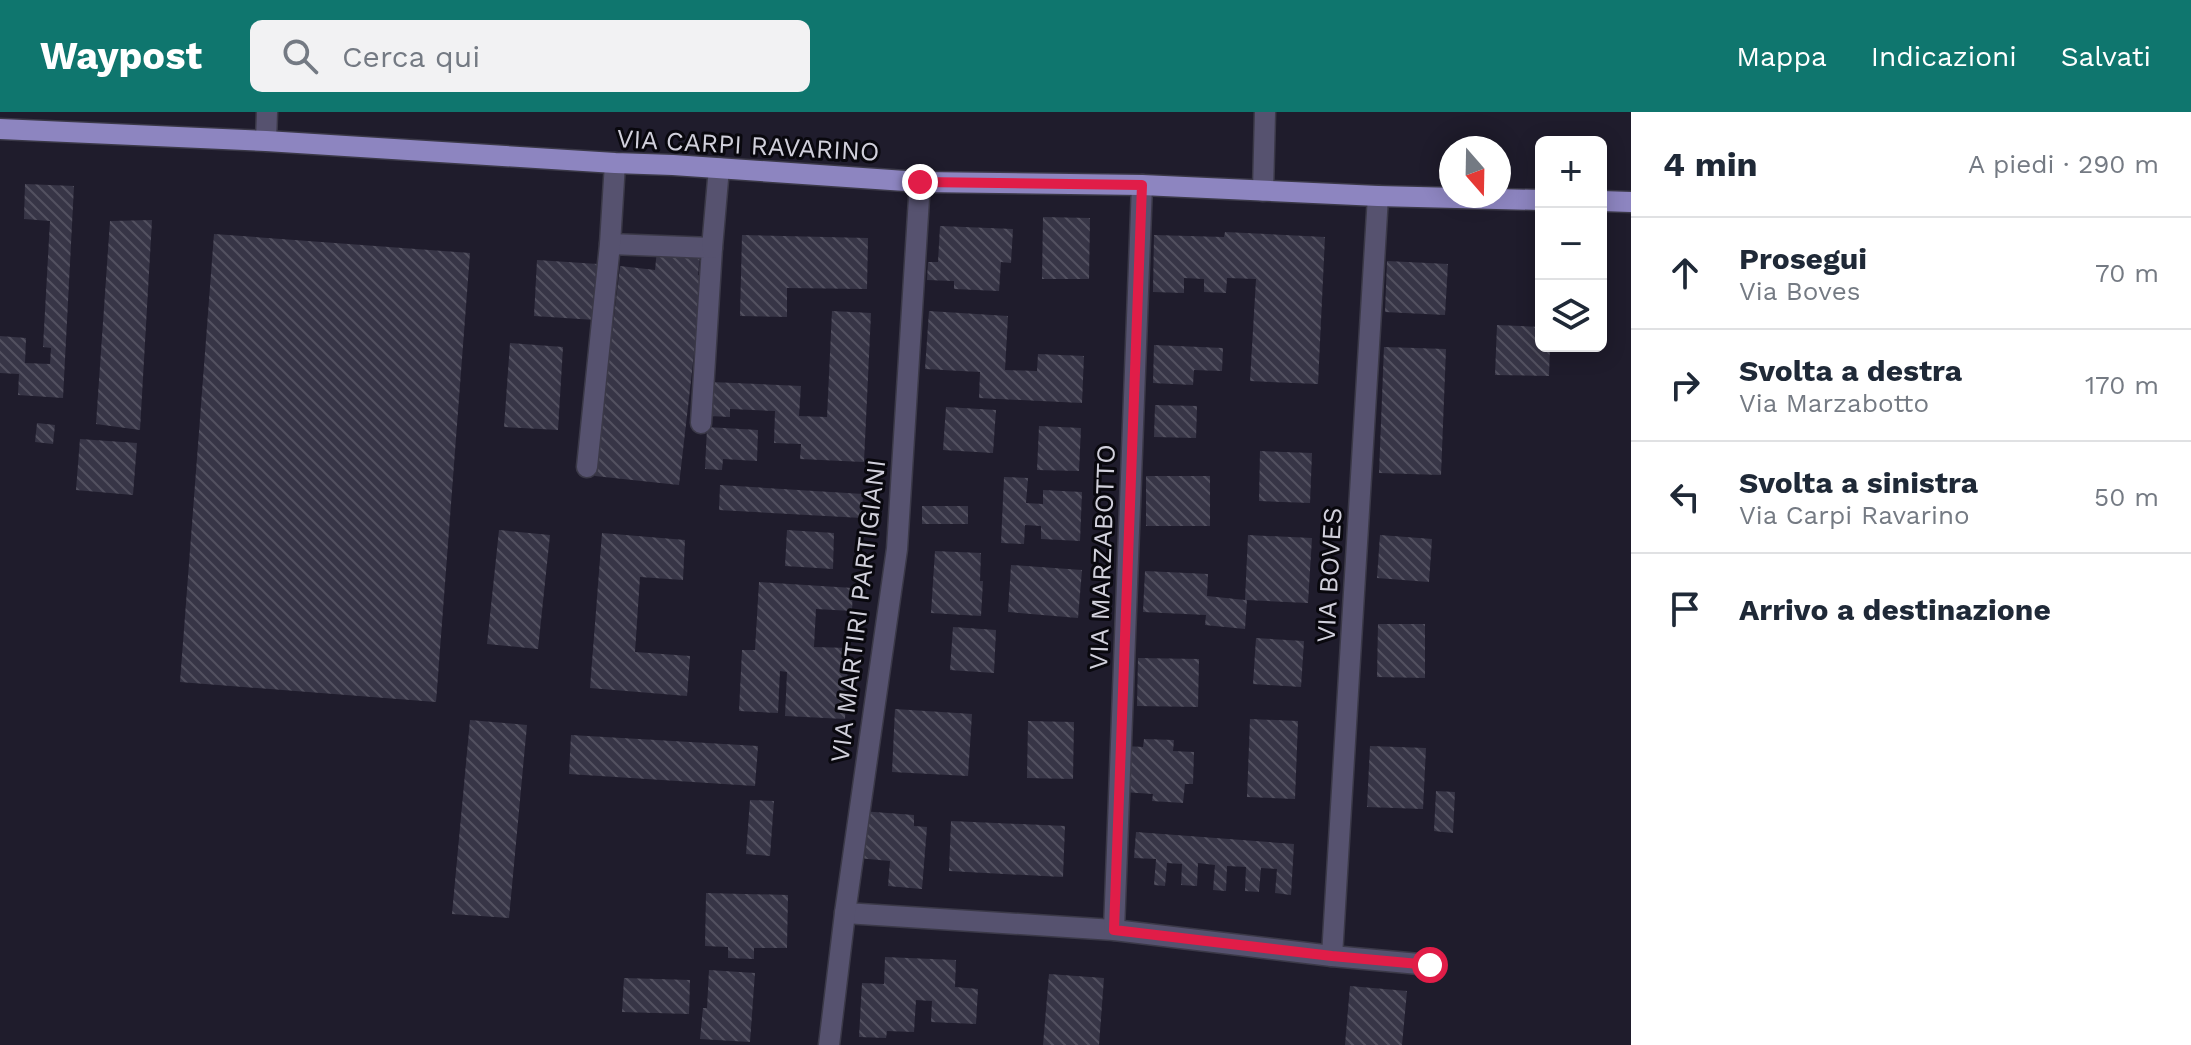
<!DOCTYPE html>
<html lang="it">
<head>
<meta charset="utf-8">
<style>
  body { margin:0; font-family:"Work Sans",sans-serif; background:#f2f2f3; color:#1f2937 }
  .controls { position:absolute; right:24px; top:24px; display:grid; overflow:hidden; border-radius:12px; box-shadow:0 4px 20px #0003 }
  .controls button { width:72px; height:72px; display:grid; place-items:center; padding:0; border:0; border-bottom:2px solid #e0e1e3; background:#fff; color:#1f2937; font:40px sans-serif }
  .compass { position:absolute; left:1439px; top:24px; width:72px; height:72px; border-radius:50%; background:#fff; box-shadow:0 4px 20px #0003; rotate:160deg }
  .stop { position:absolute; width:24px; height:24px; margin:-18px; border:6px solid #e11d48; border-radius:50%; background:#fff }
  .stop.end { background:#e11d48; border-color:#fff; box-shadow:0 2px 8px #0008 }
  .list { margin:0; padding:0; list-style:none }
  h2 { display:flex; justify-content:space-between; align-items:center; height:104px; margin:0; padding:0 32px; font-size:34px }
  h2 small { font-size:26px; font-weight:400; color:#747a83 }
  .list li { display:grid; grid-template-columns:52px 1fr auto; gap:24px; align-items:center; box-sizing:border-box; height:112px; padding:0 32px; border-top:2px solid #e0e1e3 }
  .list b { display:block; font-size:30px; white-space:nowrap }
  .list p { margin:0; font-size:26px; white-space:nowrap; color:#747a83 }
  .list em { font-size:26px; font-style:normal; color:#747a83 }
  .icon { flex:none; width:44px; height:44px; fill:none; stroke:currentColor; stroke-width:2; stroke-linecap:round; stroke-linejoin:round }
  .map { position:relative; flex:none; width:1631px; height:933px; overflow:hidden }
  header { display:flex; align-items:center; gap:48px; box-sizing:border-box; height:112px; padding:0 40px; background:#0f766e; color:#fff }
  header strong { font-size:38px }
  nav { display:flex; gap:44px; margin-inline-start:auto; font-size:28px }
  .search { width:560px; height:72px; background:#f2f2f3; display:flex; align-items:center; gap:20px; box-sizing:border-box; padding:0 28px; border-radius:12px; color:#747a83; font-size:30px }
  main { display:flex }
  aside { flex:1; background:#fff }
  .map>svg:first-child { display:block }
  .building { fill:url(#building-back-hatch) }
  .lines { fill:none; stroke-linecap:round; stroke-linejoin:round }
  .minor-casing { stroke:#3b3948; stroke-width:23 }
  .major-casing { stroke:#3b3948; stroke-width:23 }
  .minor { stroke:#56526f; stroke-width:20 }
  .major { stroke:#8d85c0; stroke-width:20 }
  .route { stroke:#e11d48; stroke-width:10 }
  .labels { text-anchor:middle; stroke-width:6; stroke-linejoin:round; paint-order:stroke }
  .street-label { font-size:26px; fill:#d1d0db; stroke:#09080e }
</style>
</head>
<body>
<header>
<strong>Waypost</strong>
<div class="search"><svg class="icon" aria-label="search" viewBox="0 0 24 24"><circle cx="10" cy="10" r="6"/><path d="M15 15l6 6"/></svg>Cerca qui</div>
<nav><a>Mappa</a><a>Indicazioni</a><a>Salvati</a></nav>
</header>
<main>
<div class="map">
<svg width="1631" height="933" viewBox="0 0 1631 933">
  <defs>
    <pattern id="building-back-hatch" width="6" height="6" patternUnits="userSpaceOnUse" patternTransform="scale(2)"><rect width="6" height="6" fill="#373546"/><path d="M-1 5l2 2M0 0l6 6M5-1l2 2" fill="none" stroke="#535160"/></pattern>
  </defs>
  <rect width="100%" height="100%" fill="#1f1c2c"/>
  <g class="building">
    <polygon points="25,72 74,74 63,286 18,283 19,262 0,261 0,224 26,226 25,251 50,252 51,236 43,235 50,109 24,107"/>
    <polygon points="1043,105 1090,106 1089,167 1042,167"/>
    <polygon points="152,108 140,318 96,312 110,109"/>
    <polygon points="940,114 1013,117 1011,151 1001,150 999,179 954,177 954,169 927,168 928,150 938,150"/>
    <polygon points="1225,120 1325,125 1318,272 1250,269 1256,167 1227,166 1226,181 1204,180 1204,167 1184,166 1184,181 1153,180 1154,123 1224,125"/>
    <polygon points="214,122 470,141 436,590 180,570"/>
    <polygon points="742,123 868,126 867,177 787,176 787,205 740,204"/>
    <polygon points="657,138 700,143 698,163 703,164 679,373 595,364 620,154 655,158"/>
    <polygon points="537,148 598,152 595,208 534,204"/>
    <polygon points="1387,149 1448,152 1445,203 1385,200"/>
    <polygon points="832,199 871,201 864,350 800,347 801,332 774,331 775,299 730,297 730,305 709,304 711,270 801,274 799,304 827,305"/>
    <polygon points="929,199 1008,204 1005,258 1037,259 1038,242 1084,244 1082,291 979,286 980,260 925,257"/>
    <polygon points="1497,213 1541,215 1541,234 1550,234 1549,264 1495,263"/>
    <polygon points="510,231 563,235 558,318 504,315"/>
    <polygon points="1154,233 1223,236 1222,259 1194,258 1193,273 1153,271"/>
    <polygon points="1384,235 1446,237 1441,363 1379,361"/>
    <polygon points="1155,293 1197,294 1196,326 1154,325"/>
    <polygon points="946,295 996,298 993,341 943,338"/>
    <polygon points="37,311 55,313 53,332 35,330"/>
    <polygon points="1039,314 1081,316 1079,359 1037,358"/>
    <polygon points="707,315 758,318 757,349 723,347 722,358 705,357"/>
    <polygon points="80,327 137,331 133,383 76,378"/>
    <polygon points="1260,339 1312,341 1310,391 1259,389"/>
    <rect x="1146" y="364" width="64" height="50"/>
    <polygon points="1004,365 1028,366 1026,391 1043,392 1043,378 1082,380 1080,429 1041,427 1041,414 1025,413 1024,432 1001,431"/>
    <polygon points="720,373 863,382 862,406 719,398"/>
    <rect x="922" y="394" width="46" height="18"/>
    <polygon points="499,418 550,423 538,537 487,532"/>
    <polygon points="787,418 834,421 833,457 785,454"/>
    <polygon points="602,421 685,428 683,468 640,465 635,540 690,544 687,584 590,576"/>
    <polygon points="1248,423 1312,426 1308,491 1247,488 1245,517 1205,513 1206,503 1143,500 1145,459 1208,462 1207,484 1245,488"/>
    <polygon points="1380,423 1432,427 1429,470 1377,466"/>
    <polygon points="935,439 981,441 980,469 983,469 981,504 931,501"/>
    <polygon points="1011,453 1082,458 1078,506 1008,500"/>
    <polygon points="759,470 853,476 852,499 816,497 814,535 849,536 845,607 785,604 787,560 780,559 778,601 739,599 742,538 755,538"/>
    <polygon points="1378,512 1425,512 1425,566 1377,565"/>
    <polygon points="953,515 996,518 994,561 950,558"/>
    <polygon points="1256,526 1304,529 1301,575 1253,572"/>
    <polygon points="1138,546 1199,547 1198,595 1137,594"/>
    <polygon points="895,597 972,602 968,664 892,660"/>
    <polygon points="1250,607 1298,609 1295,687 1247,685"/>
    <polygon points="470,608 527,613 509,806 452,802"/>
    <polygon points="1028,609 1074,610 1073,667 1027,666"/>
    <polygon points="571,623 758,634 755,674 569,662"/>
    <polygon points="1144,627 1174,628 1173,639 1194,640 1193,672 1185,672 1183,691 1152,689 1153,682 1123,680 1126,634 1143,635"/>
    <polygon points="1370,634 1426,636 1423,697 1367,695"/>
    <polygon points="1436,679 1455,680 1453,721 1434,719"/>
    <polygon points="750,688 774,689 770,744 746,742"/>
    <polygon points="861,699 914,703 914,714 927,715 922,777 888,774 890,749 857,746"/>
    <polygon points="951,709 1065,714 1063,765 949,759"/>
    <polygon points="1136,720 1294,732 1291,783 1275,781 1277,757 1261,756 1259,780 1245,779 1246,755 1227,754 1226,779 1213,778 1215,753 1198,751 1197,774 1181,773 1182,752 1167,751 1165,774 1154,773 1156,747 1134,746"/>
    <polygon points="706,781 788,783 787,836 754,836 754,847 728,846 728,835 705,834"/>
    <polygon points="885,845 956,848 955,875 978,877 976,912 931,910 932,889 916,888 914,920 887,919 886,926 859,925 862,871 884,872"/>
    <polygon points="709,858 755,861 750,930 700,927 703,896 707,896"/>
    <polygon points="1049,862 1104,866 1099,933 1043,933"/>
    <polygon points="624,866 690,868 689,902 622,900"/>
    <polygon points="1350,874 1407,879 1402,933 1345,933"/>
  </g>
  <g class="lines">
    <defs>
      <g id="minor">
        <polyline points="266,29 267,0"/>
        <polyline points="1263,79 1265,0"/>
        <polyline points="610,132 712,136 701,311"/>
        <polyline points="712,136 719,56"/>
        <polyline points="587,355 610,132 615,51"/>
        <polyline points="845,801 1114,818 1332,844 1430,853"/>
        <polyline points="1114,818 1142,73"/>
        <polyline points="1332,844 1378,84"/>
        <polyline points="829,933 845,801 897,437 920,70"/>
      </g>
      <g id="major">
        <polyline points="0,17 266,29 615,51 673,53 920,70 1142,73 1378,84 1541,88"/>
        <polyline points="1601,89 1631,90"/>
      </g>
    </defs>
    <use href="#minor" class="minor-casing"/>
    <use href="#major" class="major-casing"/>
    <use href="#minor" class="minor"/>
    <use href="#major" class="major"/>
  </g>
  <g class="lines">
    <polyline class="route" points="920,70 1142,73 1114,818 1332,844 1430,853"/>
  </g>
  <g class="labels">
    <g class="street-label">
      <text transform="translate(748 33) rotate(3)" y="9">VIA CARPI RAVARINO</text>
      <text transform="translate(1102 445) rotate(-88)" y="9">VIA MARZABOTTO</text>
      <text transform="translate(1329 463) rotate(-87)" y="9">VIA BOVES</text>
      <text transform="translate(858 499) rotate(-83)" y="9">VIA MARTIRI PARTIGIANI</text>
    </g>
  </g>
</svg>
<div class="controls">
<button>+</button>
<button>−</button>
<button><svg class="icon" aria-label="layers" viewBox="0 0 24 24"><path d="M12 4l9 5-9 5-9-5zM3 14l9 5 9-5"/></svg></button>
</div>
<svg class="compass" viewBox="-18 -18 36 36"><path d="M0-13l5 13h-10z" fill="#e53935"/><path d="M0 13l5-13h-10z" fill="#747a83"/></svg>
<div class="stop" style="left:1430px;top:853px"></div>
<div class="stop end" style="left:920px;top:70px"></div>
</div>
<aside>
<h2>4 min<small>A piedi · 290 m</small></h2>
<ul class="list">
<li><svg class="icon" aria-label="ahead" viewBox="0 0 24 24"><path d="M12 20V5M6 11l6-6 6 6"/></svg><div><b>Prosegui</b><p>Via Boves</p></div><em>70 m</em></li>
<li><svg class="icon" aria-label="right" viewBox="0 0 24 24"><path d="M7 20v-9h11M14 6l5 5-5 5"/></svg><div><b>Svolta a destra</b><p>Via Marzabotto</p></div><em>170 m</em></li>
<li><svg class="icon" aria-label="left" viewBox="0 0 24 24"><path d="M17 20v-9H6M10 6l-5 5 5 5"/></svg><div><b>Svolta a sinistra</b><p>Via Carpi Ravarino</p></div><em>50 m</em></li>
<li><svg class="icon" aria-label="arrive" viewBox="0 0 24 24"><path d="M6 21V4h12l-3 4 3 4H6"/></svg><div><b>Arrivo a destinazione</b></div></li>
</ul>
</aside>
</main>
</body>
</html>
